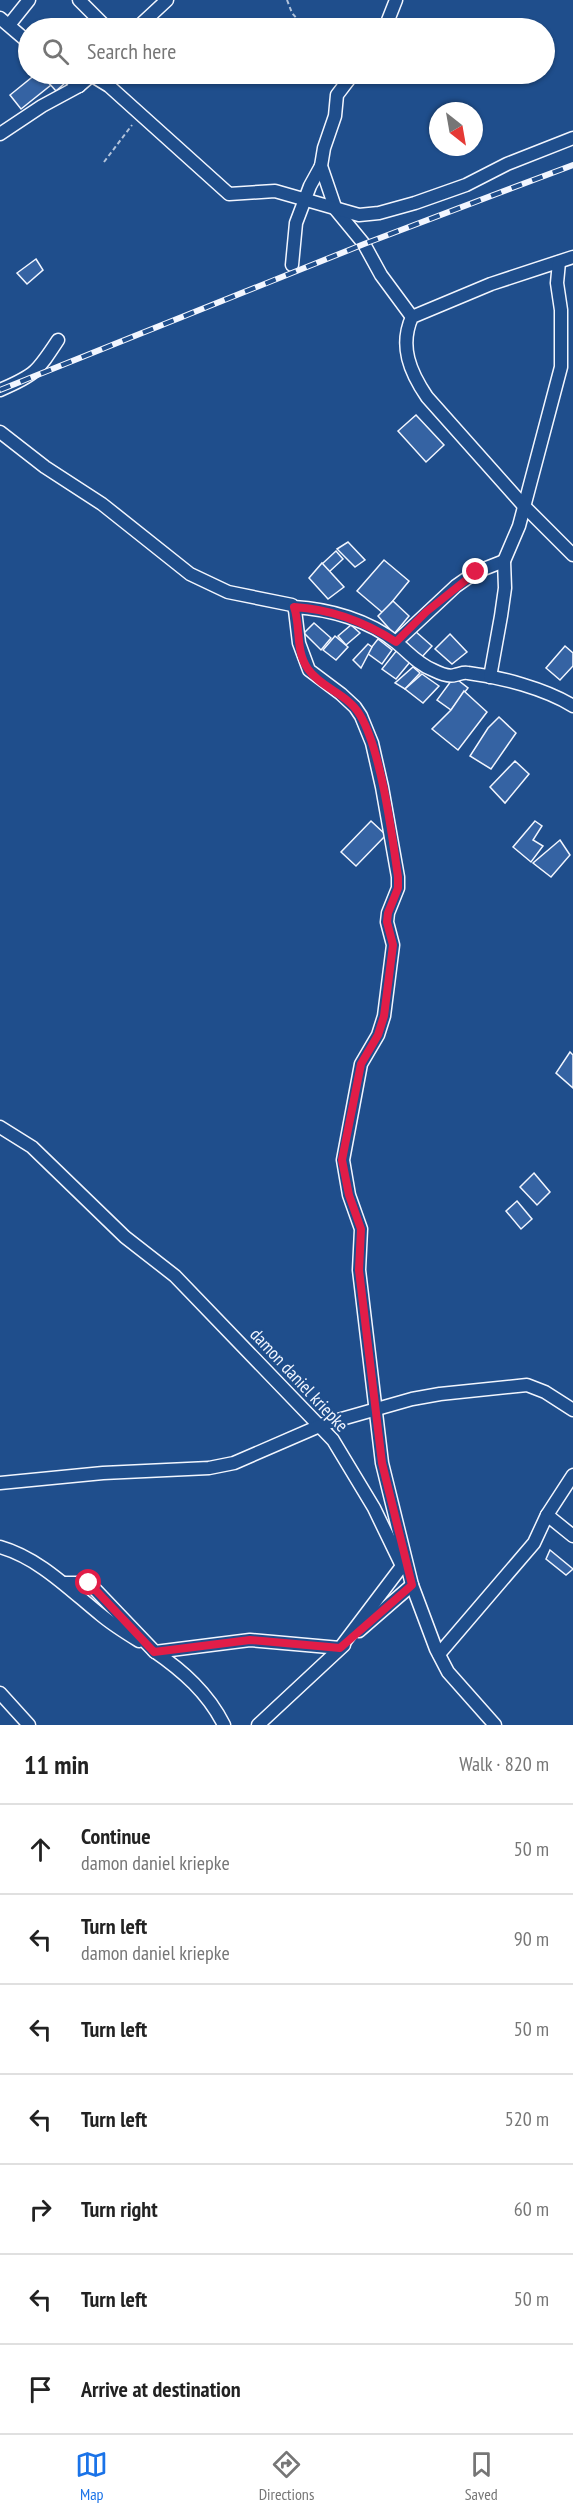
<!DOCTYPE html>
<html lang="en">
<head>
<meta charset="utf-8">
<style>
  body { margin:0; font-family:"PT Sans Narrow",sans-serif; background:#f2f2f2; color:#222 }
  .compass { position:absolute; left:429px; top:102px; width:54px; height:54px; border-radius:50%; background:#fff; box-shadow:0 2px 4px #0004; rotate:149deg }
  .stop { position:absolute; width:18px; height:18px; margin:-14px; border:4px solid #e11d48; border-radius:50%; background:#fff }
  .stop.end { background:#e11d48; border-color:#fff; box-shadow:0 2px 6px #0008 }
  .list { margin:0; padding:0; list-style:none }
  h2 { display:flex; justify-content:space-between; align-items:center; height:78px; margin:0; padding:0 24px; font-size:26px }
  h2 small { font-size:20px; font-weight:400; color:#767676 }
  .list li { display:grid; grid-template-columns:39px 1fr auto; gap:18px; align-items:center; box-sizing:border-box; height:90px; padding:0 24px; border-top:2px solid #e0e0e0 }
  .list b { display:block; font-size:22px; white-space:nowrap }
  .list p { margin:0; font-size:20px; white-space:nowrap; color:#767676 }
  .list em { font-size:20px; font-style:normal; color:#767676 }
  .icon { flex:none; width:33px; height:33px; fill:none; stroke:currentColor; stroke-width:2; stroke-linecap:round; stroke-linejoin:round }
  .map { position:relative; flex:none; width:573px; height:1725px; overflow:hidden }
  .search { position:absolute; background:#fff; box-shadow:0 2px 4px #0004; left:18px; right:18px; top:18px; height:66px; display:flex; align-items:center; gap:15px; box-sizing:border-box; padding:0 21px; border-radius:33px; color:#767676; font-size:22px }
  .sheet { height:708px; background:#fff }
  nav { display:flex; justify-content:space-around; align-items:center; box-sizing:border-box; height:84px; border-top:2px solid #e0e0e0; background:#fff; font-size:16px; color:#767676 }
  nav a { display:grid; justify-items:center; gap:3px }
  nav .on { color:#1a73e8 }
  .map>svg:first-child { display:block }
  .building { fill:#3563a3; stroke:#f2f6ff; stroke-width:1.5 }
  .lines { fill:none; stroke-linecap:round; stroke-linejoin:round }
  .street-casing { stroke:#f2f6ff; stroke-width:15 }
  .path { stroke:#b3c4dc; stroke-width:2; stroke-dasharray:4.5 3; stroke-linecap:butt }
  .street { stroke:#1f4e8c; stroke-width:12 }
  .rail-casing { stroke:#f2f6ff; stroke-width:6 }
  .rail { stroke:#1f4e8c; stroke-width:4; stroke-dasharray:11; stroke-linecap:butt }
  .route { stroke:#e11d48; stroke-width:8 }
  .labels { text-anchor:middle; stroke-width:4.5; stroke-linejoin:round; paint-order:stroke }
  .street-label { font-size:18px; fill:#f2f6ff; stroke:#1f4e8c }
</style>
</head>
<body>
<div class="map">
<svg width="573" height="1725" viewBox="0 0 573 1725">
  <rect width="100%" height="100%" fill="#1f4e8c"/>
  <g class="building">
    <polygon points="36,74 51,85 21,109 10,95"/>
    <polygon points="56,74 65,83 56,91 48,82"/>
    <polygon points="36,259 43,270 27,284 17,273"/>
    <polygon points="416,415 444,445 426,462 398,431"/>
    <polygon points="348,542 365,560 355,567 337,549"/>
    <polygon points="336,551 343,559 329,572 322,564"/>
    <polygon points="384,560 409,581 383,613 357,591"/>
    <polygon points="322,563 344,587 328,599 309,578"/>
    <polygon points="393,601 409,616 394,634 378,616"/>
    <polygon points="314,623 331,638 321,650 304,633"/>
    <polygon points="351,625 360,633 346,645 338,636"/>
    <polygon points="415,631 432,646 421,658 405,641"/>
    <polygon points="450,634 467,652 452,664 435,649"/>
    <polygon points="335,636 348,647 336,660 323,650"/>
    <polygon points="378,639 392,650 382,664 367,653"/>
    <polygon points="368,644 372,647 361,668 353,660"/>
    <polygon points="565,646 573,653 573,666 560,680 546,668"/>
    <polygon points="397,650 410,662 396,679 382,669"/>
    <polygon points="413,667 420,673 405,689 395,683"/>
    <polygon points="422,674 439,686 423,703 405,689"/>
    <polygon points="454,677 468,688 451,710 437,700"/>
    <polygon points="464,691 487,712 458,750 432,729 451,710"/>
    <polygon points="499,717 516,733 491,769 470,756 488,728"/>
    <polygon points="515,761 529,774 505,803 490,787"/>
    <polygon points="371,821 386,835 356,866 341,852"/>
    <polygon points="535,821 542,826 533,840 543,846 531,862 513,847"/>
    <polygon points="560,840 570,855 551,877 533,863"/>
    <polygon points="570,1052 573,1055 573,1088 556,1073"/>
    <polygon points="534,1173 550,1192 537,1205 520,1187"/>
    <polygon points="517,1201 532,1219 521,1229 506,1211"/>
    <polygon points="550,1550 573,1569 566,1575 546,1559"/>
  </g>
  <g class="lines">
    <defs>
      <g id="street">
        <polyline points="79,0 107,28"/>
        <polyline points="0,18 28,42"/>
        <polyline points="9,25 29,0"/>
        <polyline points="137,28 167,0"/>
        <polyline points="385,28 396,0"/>
        <polyline points="65,74 79,86"/>
        <polyline points="353,74 337,95 335,116 324,148 321,166 336,210 364,244 381,275 412,317"/>
        <polyline points="91,75 109,86 229,194 275,191 359,215 379,213 415,203 466,185 507,164 573,138"/>
        <polyline points="0,134 42,106 79,86 93,74"/>
        <path d="M573,257l-82,27 -79,33c-13,29 -2,55 15,80l97,109 49,49"/>
        <polyline points="292,265 296,223 310,186 321,166"/>
        <path d="M0,390c35,-15 37,-18 58,-50"/>
        <polyline points="0,432 45,467 102,504 190,574 228,592 292,605 295,610 299,643 309,670 341,694 355,707 361,716 372,743 382,787 398,877 398,888 388,913 387,922 393,945 384,1016 378,1035 361,1064 343,1160 349,1195 361,1229 359,1270 382,1463 412,1585 436,1649 448,1672 495,1725"/>
        <path d="M294,607c35,2 75,13 103,36 12,10 21,21 36,27 6,3 16,7 22,5 5,-1 8,-3 13,-2 33,4 78,16 105,33"/>
        <polyline points="396,642 456,586 476,572 504,561"/>
        <polyline points="490,677 501,616 505,588 504,561 519,526 561,367 561,310 557,283 559,262"/>
        <polyline points="0,1127 32,1147 125,1237 175,1276 333,1440 374,1508 402,1566 340,1648 250,1640 155,1652 89,1583 64,1583"/>
        <polyline points="0,1483 103,1473 209,1468 234,1463 324,1424 412,1399 440,1394 527,1385 545,1392 573,1410"/>
        <polyline points="547,1515 573,1536"/>
        <path d="M0,1547c39,11 70,43 101,68 12,10 25,18 38,26"/>
        <polyline points="359,1631 412,1585"/>
        <path d="M154,1651c29,20 54,42 70,74"/>
        <polyline points="439,1654 534,1543 547,1515 573,1475"/>
        <polyline points="0,1693 29,1725"/>
        <polyline points="258,1725 344,1645"/>
      </g>
    </defs>
    <use href="#street" class="street-casing"/>
    <g class="path">
      <polyline points="287,0 292,13 305,28"/>
      <polyline points="327,74 331,82"/>
      <polyline points="104,162 132,125"/>
    </g>
    <use href="#street" class="street"/>
    <defs>
      <polyline id="rail" points="0,390 364,244 573,165"/>
    </defs>
    <use href="#rail" class="rail-casing"/>
    <use href="#rail" class="rail"/>
  </g>
  <g class="lines">
    <path class="route" d="M89,1583l65,69 96,-12 90,8 72,-63 -30,-122 -23,-193 2,-41 -12,-34 -7,-35 19,-96 17,-29 6,-19 9,-71 -6,-23 1,-9 10,-25v-11c-6,-43 -17,-127 -38,-162 -12,-21 -39,-27 -52,-46 -13,-18 -7,-42 -14,-62 37,2 71,15 102,35l30,-30 50,-40"/>
  </g>
  <g class="labels">
    <g class="street-label">
      <text transform="translate(299 1380) rotate(47)" y="6">damon daniel kriepke</text>
    </g>
  </g>
</svg>
<svg class="compass" viewBox="-18 -18 36 36"><path d="M0-13l5 13h-10z" fill="#e53935"/><path d="M0 13l5-13h-10z" fill="#767676"/></svg>
<div class="stop" style="left:89px;top:1583px"></div>
<div class="stop end" style="left:476px;top:572px"></div>
<div class="search"><svg class="icon" aria-label="search" viewBox="0 0 24 24"><circle cx="10" cy="10" r="6"/><path d="M15 15l6 6"/></svg>Search here</div>
</div>
<section class="sheet">
<h2>11 min<small>Walk · 820 m</small></h2>
<ul class="list">
<li><svg class="icon" aria-label="ahead" viewBox="0 0 24 24"><path d="M12 20V5M6 11l6-6 6 6"/></svg><div><b>Continue</b><p>damon daniel kriepke</p></div><em>50 m</em></li>
<li><svg class="icon" aria-label="left" viewBox="0 0 24 24"><path d="M17 20v-9H6M10 6l-5 5 5 5"/></svg><div><b>Turn left</b><p>damon daniel kriepke</p></div><em>90 m</em></li>
<li><svg class="icon" aria-label="left" viewBox="0 0 24 24"><path d="M17 20v-9H6M10 6l-5 5 5 5"/></svg><div><b>Turn left</b></div><em>50 m</em></li>
<li><svg class="icon" aria-label="left" viewBox="0 0 24 24"><path d="M17 20v-9H6M10 6l-5 5 5 5"/></svg><div><b>Turn left</b></div><em>520 m</em></li>
<li><svg class="icon" aria-label="right" viewBox="0 0 24 24"><path d="M7 20v-9h11M14 6l5 5-5 5"/></svg><div><b>Turn right</b></div><em>60 m</em></li>
<li><svg class="icon" aria-label="left" viewBox="0 0 24 24"><path d="M17 20v-9H6M10 6l-5 5 5 5"/></svg><div><b>Turn left</b></div><em>50 m</em></li>
<li><svg class="icon" aria-label="arrive" viewBox="0 0 24 24"><path d="M6 21V4h12l-3 4 3 4H6"/></svg><div><b>Arrive at destination</b></div></li>
</ul>
</section>
<nav>
<a class="on"><svg class="icon" aria-label="map" viewBox="0 0 24 24"><path d="M3 6l6-2 6 2 6-2v14l-6 2-6-2-6 2zM9 4v14M15 6v14"/></svg>Map</a>
<a><svg class="icon" aria-label="directions" viewBox="0 0 24 24"><path d="M12 3l9 9-9 9-9-9zM9 14v-3h6M13 9l2 2-2 2"/></svg>Directions</a>
<a><svg class="icon" aria-label="saved" viewBox="0 0 24 24"><path d="M7 4h10v16l-5-4-5 4z"/></svg>Saved</a>
</nav>
</body>
</html>
